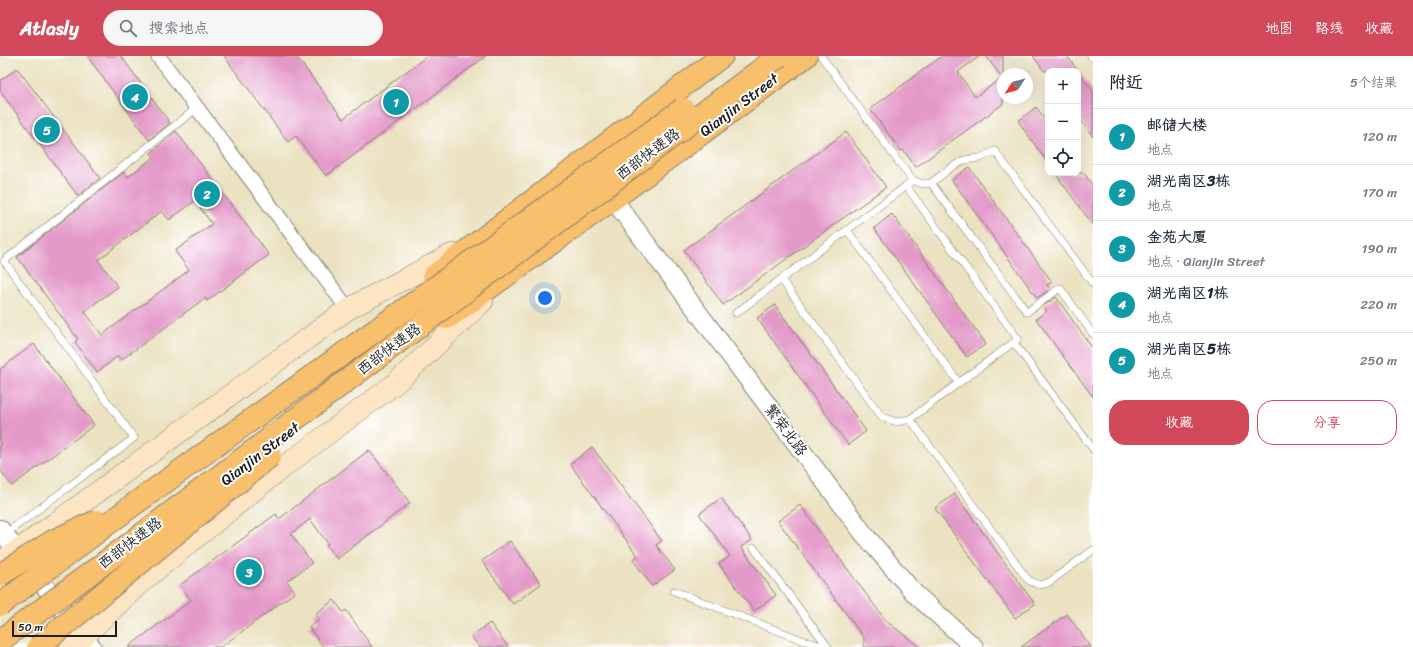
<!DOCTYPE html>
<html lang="zh">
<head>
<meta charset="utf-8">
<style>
  body { margin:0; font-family:Sriracha,"LXGW WenKai TC",sans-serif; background:#f6f6f7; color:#1f2937 }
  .controls { position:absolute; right:12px; top:12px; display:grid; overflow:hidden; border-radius:8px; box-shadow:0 4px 16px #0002 }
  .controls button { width:36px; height:36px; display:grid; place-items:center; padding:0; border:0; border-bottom:1px solid #e0e1e3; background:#fff; color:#1f2937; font:20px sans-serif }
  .compass { position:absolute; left:997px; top:12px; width:36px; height:36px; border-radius:50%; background:#fff; box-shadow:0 4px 16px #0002; rotate:234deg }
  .scale { position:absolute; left:12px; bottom:10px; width:105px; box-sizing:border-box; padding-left:4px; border:2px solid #1c1c1c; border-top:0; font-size:11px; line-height:14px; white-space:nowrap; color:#1c1c1c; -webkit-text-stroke:3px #fff; paint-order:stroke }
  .you { position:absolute; left:545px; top:242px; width:14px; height:14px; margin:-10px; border:3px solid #fff; border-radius:50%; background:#1a73e8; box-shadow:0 0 0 6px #1a73e833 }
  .badge { display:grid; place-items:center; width:26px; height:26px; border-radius:50%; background:#d1495b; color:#fff; font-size:13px; font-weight:700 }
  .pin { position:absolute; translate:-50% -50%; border:2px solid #fff; box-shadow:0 1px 4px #0006 }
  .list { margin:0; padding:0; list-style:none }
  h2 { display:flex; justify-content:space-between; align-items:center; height:52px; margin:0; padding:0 16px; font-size:17px }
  h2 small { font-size:13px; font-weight:400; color:#747a83 }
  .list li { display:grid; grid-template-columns:26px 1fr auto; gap:12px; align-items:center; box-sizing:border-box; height:56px; padding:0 16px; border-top:1px solid #e0e1e3 }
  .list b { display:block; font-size:15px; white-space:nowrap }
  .list p { margin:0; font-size:13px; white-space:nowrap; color:#747a83 }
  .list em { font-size:13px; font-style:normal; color:#747a83 }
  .actions { display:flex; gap:8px; padding:12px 16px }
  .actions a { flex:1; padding:9px 0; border:1px solid #d1495b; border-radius:16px; text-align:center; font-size:14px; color:#d1495b }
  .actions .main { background:#d1495b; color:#fff }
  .icon { flex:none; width:22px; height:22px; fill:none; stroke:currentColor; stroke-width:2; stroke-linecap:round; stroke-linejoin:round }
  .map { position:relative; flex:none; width:1093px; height:591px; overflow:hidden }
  header { display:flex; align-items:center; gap:24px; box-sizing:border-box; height:56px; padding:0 20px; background:#d1495b; color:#fff }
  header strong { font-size:19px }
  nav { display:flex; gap:22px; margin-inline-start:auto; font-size:14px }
  .search { width:280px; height:36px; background:#f6f6f7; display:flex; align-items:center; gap:10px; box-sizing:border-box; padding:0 14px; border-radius:22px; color:#747a83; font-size:15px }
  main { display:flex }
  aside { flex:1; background:#fff }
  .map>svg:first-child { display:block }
  .building { fill:#e49ac9; fill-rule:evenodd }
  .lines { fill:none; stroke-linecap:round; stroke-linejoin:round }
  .service-casing { stroke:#847f6e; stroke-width:8 }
  .minor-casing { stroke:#847f6e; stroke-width:16 }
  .tertiary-casing { stroke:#847f6e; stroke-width:20 }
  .secondary-casing { stroke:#847f6e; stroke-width:22 }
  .primary-casing { stroke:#847f6e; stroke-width:24 }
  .service { stroke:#fff; stroke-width:7 }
  .minor { stroke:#fff; stroke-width:14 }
  .tertiary { stroke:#fff; stroke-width:18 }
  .secondary { stroke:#fce5c4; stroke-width:21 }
  .primary { stroke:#f8bf6c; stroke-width:22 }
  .trunk-bridge-casing { stroke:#847f6e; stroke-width:24; stroke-linecap:butt }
  .trunk-bridge { stroke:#f8bf6c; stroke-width:22 }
  .labels { text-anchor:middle; stroke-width:4; stroke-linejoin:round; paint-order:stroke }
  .street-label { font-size:15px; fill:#1c1c1c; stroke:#fff }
</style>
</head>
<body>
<header>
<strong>Atlasly</strong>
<div class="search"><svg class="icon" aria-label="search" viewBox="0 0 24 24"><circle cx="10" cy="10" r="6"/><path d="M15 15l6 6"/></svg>搜索地点</div>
<nav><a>地图</a><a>路线</a><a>收藏</a></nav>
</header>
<main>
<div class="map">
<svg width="1093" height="591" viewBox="0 0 1093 591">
  <rect width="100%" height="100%" fill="#fff"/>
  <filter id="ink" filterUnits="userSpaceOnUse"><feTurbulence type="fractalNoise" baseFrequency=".025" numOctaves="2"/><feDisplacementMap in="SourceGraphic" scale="8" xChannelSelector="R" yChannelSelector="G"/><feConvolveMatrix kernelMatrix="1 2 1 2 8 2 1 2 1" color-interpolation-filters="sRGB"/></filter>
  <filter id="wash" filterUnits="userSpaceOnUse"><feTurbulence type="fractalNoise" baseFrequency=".012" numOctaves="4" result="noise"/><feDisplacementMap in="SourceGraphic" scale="16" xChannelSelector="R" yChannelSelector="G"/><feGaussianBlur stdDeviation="0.9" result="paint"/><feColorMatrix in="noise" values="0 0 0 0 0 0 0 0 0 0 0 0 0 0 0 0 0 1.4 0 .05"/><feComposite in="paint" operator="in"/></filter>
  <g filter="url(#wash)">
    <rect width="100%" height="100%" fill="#ebe2c1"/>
    <g id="blocks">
      <g class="building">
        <polygon points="87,0 121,0 170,67 149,84"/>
        <polygon points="224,0 296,0 343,63 427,0 486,0 326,120 296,80 288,86"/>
        <polygon points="942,0 980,0 958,16 975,41 1002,22 986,0 1003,0 1003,48 916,111 903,94 901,95 870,53"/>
        <polygon points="1033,0 1067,0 1078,15 1044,15"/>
        <polygon points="17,12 100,122 78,140 0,35 0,25"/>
        <polygon points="1078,15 1093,35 1093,81 1078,60"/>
        <polygon points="1036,51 1048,67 1048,107 1018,65"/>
        <path d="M176,75l93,124 -62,46 -2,-3 -84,62 -3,-4 -21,16 -22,-30 3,-3 -61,-82 107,-85 4,5 26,-20 -3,-4zM195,145l17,23 -37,27 14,19 -87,65 -17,-23 1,-2 32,-23 -20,-27 64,-49 7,9z"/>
        <polygon points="846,76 886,131 723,249 684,194"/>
        <polygon points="969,111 1052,226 1047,229 1050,233 1037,242 952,124"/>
        <polygon points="1055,117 1084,117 1093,130 1093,169"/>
        <polygon points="892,158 986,288 967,301 874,172"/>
        <polygon points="1056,241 1093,293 1093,341 1036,263 1047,255 1043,250"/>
        <polygon points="775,249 866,375 848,389 757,262"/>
        <polygon points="34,288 94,369 12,430 0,414 0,313"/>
        <polygon points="592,391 662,485 656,489 675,514 652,530 633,504 638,500 570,408"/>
        <polygon points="369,394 410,447 337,503 326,489 328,488 310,463 291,478 312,507 287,525 295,536 221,591 128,591 191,544 180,529 276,458 279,463"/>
        <polygon points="955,438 1035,548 1015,562 935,452"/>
        <polygon points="721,442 752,484 741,491 776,539 754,555 719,508 730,500 699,458"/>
        <polygon points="800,449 886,565 920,591 864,591 864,582 778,465"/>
        <polygon points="510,485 541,528 513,548 482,505"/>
        <polygon points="334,544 343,556 346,554 372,591 323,591 309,571 320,564 315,558"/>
        <polygon points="1067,558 1091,591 1021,591"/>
        <polygon points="490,567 508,591 479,591 471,580"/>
      </g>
    </g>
  </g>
  <g filter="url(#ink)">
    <use href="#blocks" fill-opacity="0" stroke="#847f6e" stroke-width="1"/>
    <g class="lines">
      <defs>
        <g id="service">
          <polyline points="821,0 912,124 923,128 931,127 952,111 965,104 980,102 995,95 1093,228"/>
          <polyline points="1091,0 1093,2"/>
          <polyline points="912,124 906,130 1018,283 910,363 1028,524 1039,529 1048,527 1093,494"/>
          <polyline points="931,127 1027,256 1060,232 1093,278"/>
          <polyline points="847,174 959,327"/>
          <polyline points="781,223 882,361 897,366 910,363"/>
          <polyline points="736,257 906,130"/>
          <polyline points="1014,287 1093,393"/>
          <polyline points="4,479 134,382 4,205 197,52"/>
          <polyline points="754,492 828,591"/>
          <polyline points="674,535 805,585 826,591"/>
        </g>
        <polyline id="minor" points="158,0 348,253"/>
        <g id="tertiary">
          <polyline points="613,143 864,478 915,538 974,591"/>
          <polyline points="0,473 92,591"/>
        </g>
        <g id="secondary">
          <polyline points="0,506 17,495 348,253 452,198"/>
          <polyline points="69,591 84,580 139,528 278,415 396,327 483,245"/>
        </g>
        <g id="primary">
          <polyline points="434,220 722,0"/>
          <polyline points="447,262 613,143 806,0"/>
        </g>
      </defs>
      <use href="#service" class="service-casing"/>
      <use href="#minor" class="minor-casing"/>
      <use href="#tertiary" class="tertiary-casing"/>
      <use href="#secondary" class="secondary-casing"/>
      <use href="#primary" class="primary-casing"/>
      <use href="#service" class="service"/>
      <use href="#minor" class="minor"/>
      <use href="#tertiary" class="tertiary"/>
      <use href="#secondary" class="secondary"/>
      <use href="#primary" class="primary"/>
      <defs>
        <g id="trunk-bridge">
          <polyline points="0,519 53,485 97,465"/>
          <polyline points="0,549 133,449 683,53"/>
          <polyline points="0,585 779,0"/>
          <polyline points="38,591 270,400"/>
        </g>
      </defs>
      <use href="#trunk-bridge" class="trunk-bridge-casing"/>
      <use href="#trunk-bridge" class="trunk-bridge"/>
    </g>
  </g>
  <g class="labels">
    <g class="street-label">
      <text transform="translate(739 49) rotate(-37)" y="5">Qianjin Street</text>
      <text transform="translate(648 98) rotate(-37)" y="5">西部快速路</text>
      <text transform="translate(389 293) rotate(-37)" y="5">西部快速路</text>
      <text transform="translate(786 374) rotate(53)" y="5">繁荣北路</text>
      <text transform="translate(260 398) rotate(-37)" y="5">Qianjin Street</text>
      <text transform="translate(130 487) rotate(-37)" y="5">西部快速路</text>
    </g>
  </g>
</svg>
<div class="controls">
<button>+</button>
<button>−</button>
<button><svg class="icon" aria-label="locate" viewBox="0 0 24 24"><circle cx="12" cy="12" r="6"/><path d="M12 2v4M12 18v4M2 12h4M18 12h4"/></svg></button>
</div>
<svg class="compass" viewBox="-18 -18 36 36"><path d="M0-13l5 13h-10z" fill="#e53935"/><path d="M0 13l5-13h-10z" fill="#747a83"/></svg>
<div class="scale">50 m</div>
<div class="you"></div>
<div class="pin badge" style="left:396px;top:46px;background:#0f9aa8">1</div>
<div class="pin badge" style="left:207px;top:138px;background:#0f9aa8">2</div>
<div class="pin badge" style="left:249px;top:516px;background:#0f9aa8">3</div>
<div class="pin badge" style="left:135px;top:41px;background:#0f9aa8">4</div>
<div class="pin badge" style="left:47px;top:74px;background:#0f9aa8">5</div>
</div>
<aside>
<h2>附近<small>5个结果</small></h2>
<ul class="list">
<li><span class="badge" style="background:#0f9aa8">1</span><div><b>邮储大楼</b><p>地点</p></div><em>120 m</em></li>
<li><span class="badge" style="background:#0f9aa8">2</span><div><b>湖光南区3栋</b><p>地点</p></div><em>170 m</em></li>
<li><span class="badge" style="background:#0f9aa8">3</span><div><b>金苑大厦</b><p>地点 · Qianjin Street</p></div><em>190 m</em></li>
<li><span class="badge" style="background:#0f9aa8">4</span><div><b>湖光南区1栋</b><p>地点</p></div><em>220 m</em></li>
<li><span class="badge" style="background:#0f9aa8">5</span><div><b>湖光南区5栋</b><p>地点</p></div><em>250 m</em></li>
</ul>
<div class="actions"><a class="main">收藏</a><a>分享</a></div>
</aside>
</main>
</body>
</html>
